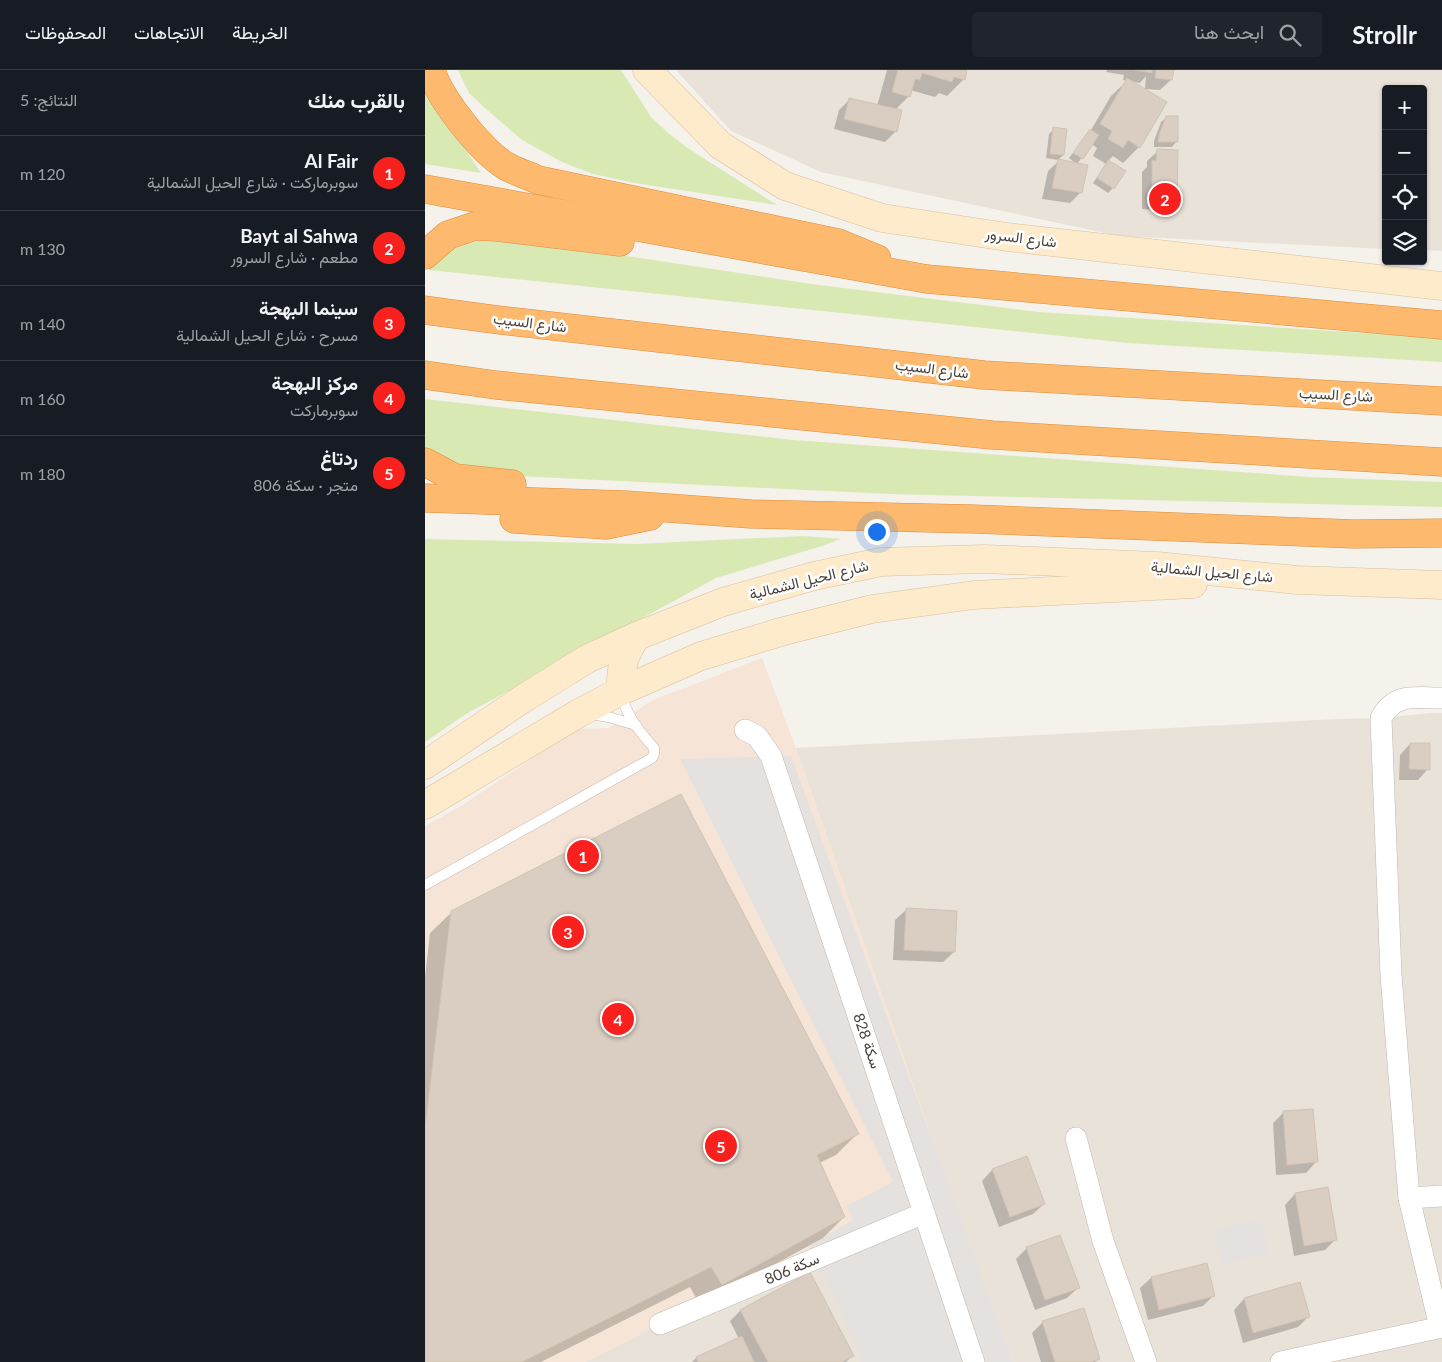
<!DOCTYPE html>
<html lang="ar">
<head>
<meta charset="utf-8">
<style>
  body { margin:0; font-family:Lato,Vazirmatn,sans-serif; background:#20242c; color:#f1f3f6; direction:rtl }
  .controls { position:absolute; right:15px; top:15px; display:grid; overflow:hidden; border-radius:5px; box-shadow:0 1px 4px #0004 }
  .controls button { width:45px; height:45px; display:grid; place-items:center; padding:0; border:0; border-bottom:1px solid #363941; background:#171b24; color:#f1f3f6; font:25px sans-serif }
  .you { position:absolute; left:451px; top:461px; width:18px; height:18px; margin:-12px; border:4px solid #fff; border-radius:50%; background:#1a73e8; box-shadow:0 0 0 8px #1a73e833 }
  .badge { display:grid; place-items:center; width:32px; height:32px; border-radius:50%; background:#f9211e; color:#fff; font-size:16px; font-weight:700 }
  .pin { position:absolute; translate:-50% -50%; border:2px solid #fff; box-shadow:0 1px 5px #0006 }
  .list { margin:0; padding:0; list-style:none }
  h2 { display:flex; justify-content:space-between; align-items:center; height:65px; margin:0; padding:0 20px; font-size:21px }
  h2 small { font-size:16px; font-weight:400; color:#9ea1a6 }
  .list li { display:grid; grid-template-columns:32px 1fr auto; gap:15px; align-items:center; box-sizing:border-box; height:75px; padding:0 20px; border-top:1px solid #363941 }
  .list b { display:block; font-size:19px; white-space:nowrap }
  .list p { margin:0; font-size:16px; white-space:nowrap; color:#9ea1a6 }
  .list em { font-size:16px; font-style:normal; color:#9ea1a6 }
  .icon { flex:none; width:28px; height:28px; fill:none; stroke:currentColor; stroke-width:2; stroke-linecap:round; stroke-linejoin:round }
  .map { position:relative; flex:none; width:1017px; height:1292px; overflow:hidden; direction:ltr }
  header { display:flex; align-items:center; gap:30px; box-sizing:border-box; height:70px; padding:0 25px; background:#171b24; border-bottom:1px solid #363941 }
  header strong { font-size:24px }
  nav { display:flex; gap:28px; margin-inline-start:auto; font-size:18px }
  .search { width:350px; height:45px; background:#20242c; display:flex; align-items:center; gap:12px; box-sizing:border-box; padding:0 18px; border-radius:5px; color:#9ea1a6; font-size:19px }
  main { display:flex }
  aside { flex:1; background:#171b24 }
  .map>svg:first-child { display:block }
  .residential { fill:#e9e2d9 }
  .commercial { fill:#f6e5d7 }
  .green { fill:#d8e9b4 }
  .parking { fill:#e4e1df }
  .shadow { fill:#0003 }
  .building { fill:#dacec3; stroke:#d2c2b3 }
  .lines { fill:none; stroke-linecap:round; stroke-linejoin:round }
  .lane-casing { stroke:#c1b7ad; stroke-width:11 }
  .street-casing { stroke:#c1b7ad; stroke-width:22 }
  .secondary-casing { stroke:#d8c09d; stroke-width:29 }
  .highway-casing { stroke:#de8c3c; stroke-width:29 }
  .lane { stroke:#fff; stroke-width:10 }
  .street { stroke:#fff; stroke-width:21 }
  .secondary { stroke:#feebcc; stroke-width:28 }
  .highway { stroke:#fdba6e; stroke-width:28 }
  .labels { text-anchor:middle; stroke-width:5; stroke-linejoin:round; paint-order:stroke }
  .street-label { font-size:15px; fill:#4a4038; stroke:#fff }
</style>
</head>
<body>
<header>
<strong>Strollr</strong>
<div class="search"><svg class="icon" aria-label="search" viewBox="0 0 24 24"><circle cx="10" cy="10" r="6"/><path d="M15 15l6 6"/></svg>ابحث هنا</div>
<nav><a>الخريطة</a><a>الاتجاهات</a><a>المحفوظات</a></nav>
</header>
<main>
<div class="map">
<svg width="1017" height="1292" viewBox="0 0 1017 1292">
  <rect width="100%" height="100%" fill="#f5f1eb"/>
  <g class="residential">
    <polygon points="251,0 1017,0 1017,181 998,180 998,19 961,19 961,179 694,166 396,102 306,61"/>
    <polygon points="1005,643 1017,643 1017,1292 588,1292 524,1118 371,678 912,649 956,648"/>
    <polygon points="406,1186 452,1292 160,1292 235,1254"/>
  </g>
  <polygon class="commercial" points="337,588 371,678 524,1118 235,1254 160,1292 0,1292 0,756 36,736 151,659 184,658 228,630"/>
  <g class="green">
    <polygon points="33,0 196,0 226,47 242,62 261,77 352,135 210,113 168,104 137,92 97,70 60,38 44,23"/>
    <polygon points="0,18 56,103 0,94"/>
    <path d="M67,169h23l296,45 227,28 404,26v24l-314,-19 -699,-73c12,-21 40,-28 63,-31z"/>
    <polygon points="0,329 368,370 884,407 1017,412 1017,437 465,424 53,404 0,381"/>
    <polygon points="378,466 415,469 397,476 291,508 41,644 0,672 0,469 211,474"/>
  </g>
  <g class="parking">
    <polygon points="366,686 515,1091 588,1292 437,1292 434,1281 384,1176 428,1150 422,1136 468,1112 255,689"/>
    <polygon points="835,1148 844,1183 796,1195 788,1160"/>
  </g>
  <g class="shadow">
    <polygon points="462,0 541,0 538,10 522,26 514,23 510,27 485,20 484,26 470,40 471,61 460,72 409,59 414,40 424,30 452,36"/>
    <polygon points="682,0 748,0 746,10 735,20 720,19 721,6 715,13 705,11 714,77 698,93 688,86 683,91 688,118 683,123 668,113 681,94 668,86 672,78 667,74 652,94 644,88 666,60 686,26 702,11 698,10 699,5 681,2"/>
    <polygon points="742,47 752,71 747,77 729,77 729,71 736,52"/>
    <polygon points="629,59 638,85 633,90 621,88 624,64"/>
    <polygon points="733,81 751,130 741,141 717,139 717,102 722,97 722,91"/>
    <polygon points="634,91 656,122 645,133 617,129 623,101"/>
    <polygon points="985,674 1003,699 993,710 974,710 975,685"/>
    <polygon points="481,840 529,882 518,892 468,890 470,850"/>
    <polygon points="27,842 432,1064 411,1085 394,1093 419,1147 398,1168 275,1235 265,1217 116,1292 0,1292 0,907 5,863"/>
    <polygon points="858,1043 891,1092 881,1103 851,1105 848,1053"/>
    <polygon points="602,1087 619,1134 608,1144 574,1157 557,1111 567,1100"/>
    <polygon points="870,1124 911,1169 900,1180 869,1186 860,1135"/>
    <polygon points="602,1178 653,1218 642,1228 610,1240 591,1189"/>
    <polygon points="781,1194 789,1225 778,1236 723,1250 715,1218 726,1208"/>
    <polygon points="384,1203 428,1285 421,1292 267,1292 271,1288 314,1269 305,1251 315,1241"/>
    <polygon points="819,1229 883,1247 873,1257 818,1273 809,1240"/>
    <polygon points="618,1252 674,1289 670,1292 616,1292 607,1263"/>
  </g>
  <g class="building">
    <polygon points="473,0 542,0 540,10 529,7 527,12 497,3 495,10 490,9 485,27 467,22"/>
    <polygon points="710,0 727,0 727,3"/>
    <polygon points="731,0 749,0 747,10 730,8"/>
    <polygon points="702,8 742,32 715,78 703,70 698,78 683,69 687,61 675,54"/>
    <polygon points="424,28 477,40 472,62 419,49"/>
    <polygon points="741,46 753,46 753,72 733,72 734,65"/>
    <polygon points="628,57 642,59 639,85 625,84"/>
    <polygon points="665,59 674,65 658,89 648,83"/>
    <polygon points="732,79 753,80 752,131 727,129 727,90 731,91"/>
    <polygon points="633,89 663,95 657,123 627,118"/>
    <polygon points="683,90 701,101 689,119 672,108"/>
    <polygon points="985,673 1005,673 1005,700 984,699"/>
    <polygon points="256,724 434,1064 392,1085 420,1147 297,1215 286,1197 97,1292 0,1292 0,1058 26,841"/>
    <polygon points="481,838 532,841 530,882 479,880"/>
    <polygon points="888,1039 893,1092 862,1095 858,1041"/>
    <polygon points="602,1086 620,1134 585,1147 567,1099"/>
    <polygon points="903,1117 912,1170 879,1176 870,1123"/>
    <polygon points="635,1165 655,1218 620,1230 601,1177"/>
    <polygon points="782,1193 790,1226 734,1240 726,1207"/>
    <polygon points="385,1202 429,1286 417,1292 343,1292 315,1240"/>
    <polygon points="875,1212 885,1247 828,1263 819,1228"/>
    <polygon points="659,1238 675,1289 666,1292 630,1292 617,1251"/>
    <polygon points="317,1266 329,1292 273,1292 271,1287"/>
  </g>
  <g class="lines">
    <defs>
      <g id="lane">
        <polyline points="166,644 183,647 211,655"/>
        <path d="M0,815l227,-127 2,-4v-6c-15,-17 -29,-34 -33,-56"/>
      </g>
      <g id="street">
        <polyline points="320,660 332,666 346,686 549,1292"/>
        <polyline points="651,1068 678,1171 721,1292"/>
        <polyline points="984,1128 1017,1126"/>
        <polyline points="235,1254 499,1143"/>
        <path d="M1015,1257l-31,-129 -18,-223 -10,-257c14,-26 35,-20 61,-20"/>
        <polyline points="856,1292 1017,1257"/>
      </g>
      <g id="secondary">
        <polyline points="222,0 295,75 360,116 457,148 582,167 1017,216"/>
        <path d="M196,621c-1,-22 3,-37 16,-55"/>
        <polyline points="0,695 96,630 162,589 212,566 298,532 389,506 456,492 559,489 732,496 872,510 1017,515"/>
        <polyline points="0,735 154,643 196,621 276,586 359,561 447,539 549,525 768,514"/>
      </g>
      <g id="highway">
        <path d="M6,0c8,28 50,81 75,96 10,6 22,9 32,14l300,63 39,16"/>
        <polyline points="0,119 502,209 1017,255"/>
        <polyline points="0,185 23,165 50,156 72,157 195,172"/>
        <polyline points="0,240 74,250 559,305 1017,331"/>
        <polyline points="0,305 71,315 567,365 1017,392"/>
        <polyline points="0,392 30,408 87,414"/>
        <polyline points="0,428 201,435 326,444 549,449 929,464 1017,463"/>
        <polyline points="89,449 181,455 225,446"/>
      </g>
    </defs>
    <use href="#lane" class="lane-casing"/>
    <use href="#street" class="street-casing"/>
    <use href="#secondary" class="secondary-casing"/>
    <use href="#highway" class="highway-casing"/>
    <use href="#lane" class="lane"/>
    <use href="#street" class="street"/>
    <use href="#secondary" class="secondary"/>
    <use href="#highway" class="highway"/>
  </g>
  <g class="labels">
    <g class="street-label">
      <text transform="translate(596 168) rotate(7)" y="5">شارع السرور</text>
      <text transform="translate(105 253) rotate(7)" y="5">شارع السيب</text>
      <text transform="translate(507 299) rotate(7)" y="5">شارع السيب</text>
      <text transform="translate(911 325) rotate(3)" y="5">شارع السيب</text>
      <text transform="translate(787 502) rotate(5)" y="5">شارع الحيل الشمالية</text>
      <text transform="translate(384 510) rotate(-14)" y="5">شارع الحيل الشمالية</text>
      <text transform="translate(442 971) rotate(71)" y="5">سكة 828</text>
      <text transform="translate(367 1199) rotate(-23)" y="5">سكة 806</text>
    </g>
  </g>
</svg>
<div class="controls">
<button>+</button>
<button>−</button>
<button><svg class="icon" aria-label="locate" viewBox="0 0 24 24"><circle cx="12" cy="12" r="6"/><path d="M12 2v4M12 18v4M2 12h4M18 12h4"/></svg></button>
<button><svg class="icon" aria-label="layers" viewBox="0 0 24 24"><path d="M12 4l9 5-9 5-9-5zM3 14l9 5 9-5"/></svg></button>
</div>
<div class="you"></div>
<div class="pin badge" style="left:158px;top:786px">1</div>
<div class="pin badge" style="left:740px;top:129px">2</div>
<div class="pin badge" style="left:143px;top:862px">3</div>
<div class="pin badge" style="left:193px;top:949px">4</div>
<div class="pin badge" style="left:296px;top:1076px">5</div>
</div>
<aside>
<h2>بالقرب منك<small>النتائج: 5</small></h2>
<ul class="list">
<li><span class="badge">1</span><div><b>Al Fair</b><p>سوبرماركت · شارع الحيل الشمالية</p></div><em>120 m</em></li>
<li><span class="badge">2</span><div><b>Bayt al Sahwa</b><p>مطعم · شارع السرور</p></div><em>130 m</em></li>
<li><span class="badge">3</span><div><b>سينما البهجة</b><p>مسرح · شارع الحيل الشمالية</p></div><em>140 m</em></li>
<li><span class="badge">4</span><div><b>مركز البهجة</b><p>سوبرماركت</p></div><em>160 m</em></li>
<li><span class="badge">5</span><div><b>ردتاغ</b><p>متجر · سكة 806</p></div><em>180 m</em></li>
</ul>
</aside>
</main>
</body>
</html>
